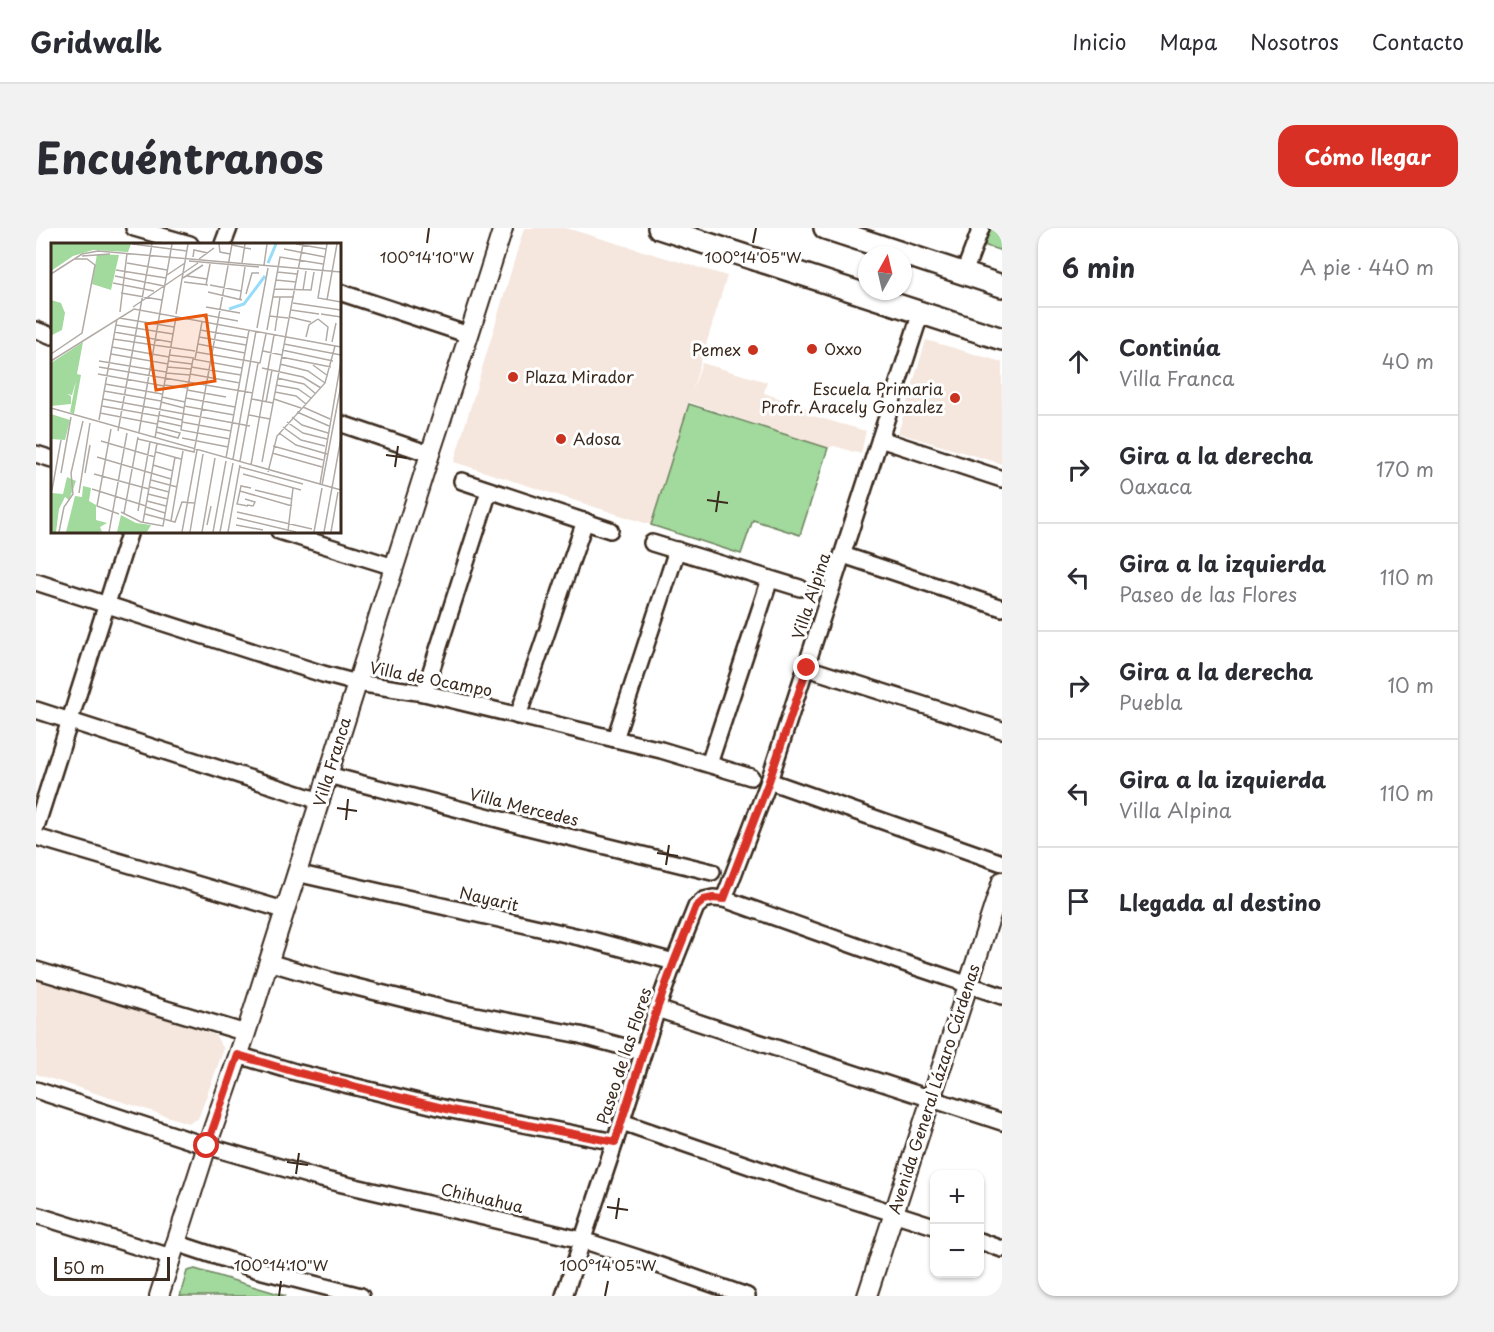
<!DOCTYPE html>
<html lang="es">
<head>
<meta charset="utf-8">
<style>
  body { margin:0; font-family:"Playpen Sans",sans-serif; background:#f2f2f3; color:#2b2b33 }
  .controls { position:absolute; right:18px; bottom:18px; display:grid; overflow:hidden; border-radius:12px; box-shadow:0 2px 4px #0004 }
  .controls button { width:54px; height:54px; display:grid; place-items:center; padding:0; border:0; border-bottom:2px solid #e1e1e2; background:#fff; color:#2b2b33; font:30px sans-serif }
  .compass { position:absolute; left:822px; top:18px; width:54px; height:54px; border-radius:50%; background:#fff; box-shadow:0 2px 4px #0004; rotate:8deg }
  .scale { position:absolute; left:18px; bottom:15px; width:116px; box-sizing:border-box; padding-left:6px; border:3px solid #3b2a1e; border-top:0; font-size:16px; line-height:21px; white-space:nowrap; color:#3b2a1e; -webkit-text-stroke:4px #fff; paint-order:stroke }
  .stop { position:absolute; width:18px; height:18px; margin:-14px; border:4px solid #d93025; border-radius:50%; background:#fff }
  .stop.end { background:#d93025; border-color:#fff; box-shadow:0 2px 6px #0008 }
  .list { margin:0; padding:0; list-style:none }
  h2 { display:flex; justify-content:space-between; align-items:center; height:78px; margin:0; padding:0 24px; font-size:26px }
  h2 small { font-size:20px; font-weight:400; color:#7c7c81 }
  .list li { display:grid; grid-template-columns:39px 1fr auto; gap:18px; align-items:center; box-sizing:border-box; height:108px; padding:0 24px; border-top:2px solid #e1e1e2 }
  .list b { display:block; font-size:22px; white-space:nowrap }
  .list p { margin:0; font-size:20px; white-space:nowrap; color:#7c7c81 }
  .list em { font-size:20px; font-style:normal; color:#7c7c81 }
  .icon { flex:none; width:33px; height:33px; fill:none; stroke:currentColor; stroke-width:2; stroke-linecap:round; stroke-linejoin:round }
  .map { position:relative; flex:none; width:966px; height:1068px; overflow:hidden; border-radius:18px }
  header { display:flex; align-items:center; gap:36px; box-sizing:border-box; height:84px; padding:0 30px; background:#fff; border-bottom:2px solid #e1e1e2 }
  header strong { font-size:28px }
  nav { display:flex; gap:33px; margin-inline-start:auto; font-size:21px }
  .intro { display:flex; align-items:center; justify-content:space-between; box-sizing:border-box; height:144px; padding:0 36px }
  h1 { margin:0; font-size:42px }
  .button { padding:15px 27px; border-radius:18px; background:#d93025; color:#fff; font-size:21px; font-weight:700 }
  main { display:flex; gap:36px; padding:0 36px }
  aside { flex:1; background:#fff; border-radius:18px; box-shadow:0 2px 4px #0004 }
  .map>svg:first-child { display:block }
  .built { fill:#f5e7de }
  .green { fill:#a2d99d; stroke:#6e825e; stroke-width:1.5 }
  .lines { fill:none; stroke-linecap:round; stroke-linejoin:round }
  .minor-casing { stroke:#3b2a1e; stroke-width:20 }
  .tertiary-casing { stroke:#3b2a1e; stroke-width:22 }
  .secondary-casing { stroke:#3b2a1e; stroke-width:26 }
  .minor { stroke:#fff; stroke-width:15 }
  .tertiary { stroke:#fff; stroke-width:18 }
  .secondary { stroke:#fff; stroke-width:21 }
  .route { stroke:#d93025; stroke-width:8 }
  .ticks { fill:none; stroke:#3b2a1e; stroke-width:2 }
  .poi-dot { fill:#c8321e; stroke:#fff; stroke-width:2 }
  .labels { text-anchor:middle; stroke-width:6; stroke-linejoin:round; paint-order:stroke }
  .poi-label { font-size:16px; fill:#3b2a1e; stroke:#fff; text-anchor:start }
  .street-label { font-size:16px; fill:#3b2a1e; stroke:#fff }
  .inset-river { fill:none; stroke:#97dcf9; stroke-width:3 }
  .inset-road { fill:none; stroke:#b1aaa5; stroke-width:1.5 }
  .view { fill:#e8590c; fill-opacity:0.15; stroke:#e8590c; stroke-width:3 }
  .inset-edge { fill:none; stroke:#3b2a1e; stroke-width:3 }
  .ticks-label { font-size:15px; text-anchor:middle; fill:#3b2a1e; stroke:#fff; stroke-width:6; stroke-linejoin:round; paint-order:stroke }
</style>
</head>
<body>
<header>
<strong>Gridwalk</strong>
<nav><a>Inicio</a><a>Mapa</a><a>Nosotros</a><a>Contacto</a></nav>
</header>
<div class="intro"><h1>Encuéntranos</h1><a class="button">Cómo llegar</a></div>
<main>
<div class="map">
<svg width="966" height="1068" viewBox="0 0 966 1068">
  <rect width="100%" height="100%" fill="#fff"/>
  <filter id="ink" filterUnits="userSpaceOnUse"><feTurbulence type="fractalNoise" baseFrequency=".0167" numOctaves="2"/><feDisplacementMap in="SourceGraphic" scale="12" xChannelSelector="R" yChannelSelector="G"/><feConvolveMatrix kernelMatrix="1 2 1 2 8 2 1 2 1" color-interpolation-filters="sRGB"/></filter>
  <g filter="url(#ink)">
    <g class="built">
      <polygon points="488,0 530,0 691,48 655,166 666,135 731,154 728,165 771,180 770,186 830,203 825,226 798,218 792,220 653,174 615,297 418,234"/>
      <polygon points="890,112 966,134 966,236 862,205"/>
      <polygon points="0,748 179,807 188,821 162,891 152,895 0,846"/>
    </g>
    <g class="green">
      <polygon points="955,0 966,2 966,23 950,18 949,15"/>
      <polygon points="653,176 792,220 764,307 717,292 705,326 615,297"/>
      <polygon points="159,1041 243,1066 250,1068 144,1068 151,1043"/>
    </g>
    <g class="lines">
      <defs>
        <g id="minor">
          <polyline points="98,0 154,16"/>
          <polyline points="187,16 193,0"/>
          <polyline points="928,45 945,0"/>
          <polyline points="303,64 433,107"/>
          <polyline points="0,102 16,108"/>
          <polyline points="303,195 394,226"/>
          <polyline points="844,211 966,251"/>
          <polyline points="0,226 16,231"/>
          <polyline points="426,253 574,302"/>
          <polyline points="243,303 358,339"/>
          <polyline points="616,315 764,360"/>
          <polyline points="807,327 966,380"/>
          <polyline points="0,354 287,446 321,455 388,465 579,511 625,522 715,549"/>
          <polyline points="771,440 966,502"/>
          <polyline points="388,465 453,263"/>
          <polyline points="0,482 284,573"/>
          <polyline points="482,488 549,293"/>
          <polyline points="579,511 641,322"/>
          <polyline points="673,536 734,351"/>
          <polyline points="292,547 496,600 676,644"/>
          <polyline points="733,553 966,635"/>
          <polyline points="0,599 94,303"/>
          <polyline points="0,609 248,682"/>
          <polyline points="260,645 552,711 638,734"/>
          <polyline points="688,671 733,553 885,84"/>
          <polyline points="232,734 296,753 413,782 544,807 607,824"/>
          <polyline points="0,742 210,805"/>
          <polyline points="621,781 966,894"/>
          <polyline points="202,827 259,844 415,882 579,914"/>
          <polyline points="0,862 171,918 285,951 546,1012 602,1030 711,1068"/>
          <polyline points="586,894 760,954 898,998"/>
          <polyline points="0,987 135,1029"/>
          <polyline points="944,1013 966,1021"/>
          <polyline points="140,1015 219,1041 325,1068"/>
          <polyline points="528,1068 579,914 621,781 638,734 660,679 668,672 677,670 688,671 865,734 966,768"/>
        </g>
        <g id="tertiary">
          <polyline points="123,1068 171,918 210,805 394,226 433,107 467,0"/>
          <polyline points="831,1068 966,653"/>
        </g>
        <g id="secondary">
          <polyline points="623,0 966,111"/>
          <polyline points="789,0 966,58"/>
        </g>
      </defs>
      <use href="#minor" class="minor-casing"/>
      <use href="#tertiary" class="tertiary-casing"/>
      <use href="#secondary" class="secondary-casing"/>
      <use href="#minor" class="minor"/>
      <use href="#tertiary" class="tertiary"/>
      <use href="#secondary" class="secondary"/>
    </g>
  </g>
  <g class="lines" filter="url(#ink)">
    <polyline class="route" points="171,918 202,827 259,844 415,882 579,914 621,781 638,734 660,679 668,672 677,670 688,671 733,553 771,440"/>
  </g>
  <path class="ticks" d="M391,15l2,-15M717,15l3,-15M350,227l21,3M359,239l3,-21M671,272l21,3M680,284l3,-21M301,580l20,3M310,592l2,-21M621,625l21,3M630,637l3,-20M251,934l21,3M260,946l3,-21M571,979l21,3M580,991l3,-21M243,1068l2,-15M569,1068l3,-15"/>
  <g class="poi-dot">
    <circle cx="776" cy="121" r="6"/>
    <circle cx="717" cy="122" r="6"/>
    <circle cx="477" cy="149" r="6"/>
    <circle cx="919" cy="170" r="6"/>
    <circle cx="525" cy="211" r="6"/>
  </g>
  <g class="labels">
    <g class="poi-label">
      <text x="788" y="127">Oxxo</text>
      <text x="705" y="128" text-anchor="end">Pemex</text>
      <text x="489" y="155">Plaza Mirador</text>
      <text x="907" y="167" text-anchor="end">Escuela Primaria<tspan x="907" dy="18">Profr. Aracely Gonzalez</tspan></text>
      <text x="537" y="217">Adosa</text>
    </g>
    <g class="street-label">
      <text transform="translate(775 368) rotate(-72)" y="6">Villa Alpina</text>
      <text transform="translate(395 451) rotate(11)" y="6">Villa de Ocampo</text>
      <text transform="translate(296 534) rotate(-73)" y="6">Villa Franca</text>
      <text transform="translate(488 579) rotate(14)" y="6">Villa Mercedes</text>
      <text transform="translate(453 671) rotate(13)" y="6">Nayarit</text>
      <text transform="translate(588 828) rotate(-72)" y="6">Paseo de las Flores</text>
      <text transform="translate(898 861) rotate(-72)" y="6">Avenida General Lázaro Cárdenas</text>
      <text transform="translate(446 970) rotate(13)" y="6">Chihuahua</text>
    </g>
  </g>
  <g transform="translate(15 15)">
    <rect width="290" height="290" fill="#fff"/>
    <path d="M1,1h79l-3,8 -35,-2 -20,6 -22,15zM46,11l22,1 -8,35 -19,-6zM0,57l10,3 4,10 -3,17 -10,5zM32,99l-6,32 4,1 -7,39 -4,-2 6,-31 -4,14 -5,-1 4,2v8l-20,2v-43zM0,171l19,6 -5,20 -14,-1zM16,234l9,4 -7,19 -4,-3 -6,12 -3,23h-5v-39l12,1zM32,243l8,2 -2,13 7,4v15l11,3 -7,4 2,5h-36l9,-36 7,1zM70,272l15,8 15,2 -4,7h-30z" fill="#a2d99d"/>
    <path class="inset-river" d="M217,20l8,-19M178,66l15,-5 21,-28"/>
    <path class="inset-road" d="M81,1l55,7M168,1l1,8 10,2M245,1l30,5M276,1l-9,54 23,4M181,2l19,4M233,6l41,8M31,13l28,-2M142,14l1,-7 14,3M148,16l15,-11M138,18l70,6M76,20l40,7M191,20l3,-19M213,22l3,-21M65,27l50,8M226,29l20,2M0,31l31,-20 16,-3 243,21M116,32l18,-12M64,33l49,10M136,33l20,3M132,35l20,-13M225,37l20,2M133,39l24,3M62,40l41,8M155,42l4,-21M159,42l31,6M223,46l37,1 3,-18M252,47l3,-19M157,49l34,8M70,50l41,7M195,51l6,-21h7M222,54h21M189,56l5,-32M276,57l10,-56M242,60l48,7M82,64l65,-44M155,64l34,6M240,67l28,4M69,69l7,-59M125,71l12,-70M270,71l20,3M218,73l19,2M238,74l22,5M68,75l55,9M153,75l2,-3 32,6M267,76l10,8 -2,14M65,82l57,9M206,85l11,-60M149,87l48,8M216,87l13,-73 43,7M224,88l5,-34M63,89l57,10M148,94l47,8M255,94l3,-12 9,-6M62,96l82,12M281,99l4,-19M147,101l47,9M233,101l57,11M61,104l57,10M231,107l51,11M212,108l19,4M145,109l64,11 6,-29M0,111l31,-21 13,-68 -8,-6h-13M60,111l57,10M118,112l25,3M230,114l50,10M144,116l7,-37M0,118l83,-52 207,38M48,118l67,11M117,118l24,3M229,121l28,7 17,12M262,122l15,11M48,124l154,26M116,124l24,2M140,124l50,8M211,125l41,9 18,11M115,130l24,2M47,131l66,12M139,131l50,9M226,135l27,6 12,10M54,141l57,10M113,142l24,3M225,142l22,4 13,9M136,147l39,7M53,148l57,10M224,149l21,4 10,8M111,154l23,5M135,155l49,9M52,156l147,27M201,156l21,4M223,156l27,9M110,159l23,6M215,159l6,-32M51,163l56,10M133,163l50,9M252,164l27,12M0,165l290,82M246,169l32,14M49,170l57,11M108,172l23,5M198,172l21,4M241,174l10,8 26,8M48,177l18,-101M107,178l23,5M131,179l49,9M236,179l16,11 24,6M232,184l18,13 24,6M60,186l-14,77 22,8M67,188l34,-187M88,189l33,-188M105,189l22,6 2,-5 -23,-6M228,190l17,12 31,9M104,195l21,-121M131,195l46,9M87,196l56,13 38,-208M179,196l-49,-9 4,-28 8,-43 49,9M50,198l54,16M222,203l50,14M105,209l25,7M221,210l50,14M46,214l74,22M175,215l23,-128M182,216l23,-128M189,218l18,-98M211,219l41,-218M102,222l20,6M200,222l23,-130M189,224l63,17M217,229l9,-36 48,-53 10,-37M10,230l10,-56M34,230l5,-28M43,231l55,15M192,231l58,16M100,237l26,7M269,241l21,-123M271,242l19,-100M99,244l19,5M41,246l54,17M1,247l9,-50M204,247l37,9M189,248l52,15M28,250l11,-70M97,251l20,5M194,256l10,3 -2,4 -6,-1M96,258l19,5M197,263l-11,-2 1,-4 3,-14 10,2M95,264l19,6M87,268l12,-69M70,269l20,10 22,4 12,-69M186,269l75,17M73,270l14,-76M94,271l30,8 7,-20 12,1M186,275l59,14M120,278l12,-70M92,279l14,-79M156,282l4,-19M185,282l27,5M237,288l5,-43M8,289l5,-25 9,-13 -2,-21 12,-52M58,289l18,-99M131,289l15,-82M139,289l13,-78M151,289l13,-74M162,289l13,-71M169,289l13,-69M177,289l12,-67M263,289l8,-44M273,289l17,-94M280,289l7,-40"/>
    <path class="view" d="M155,72l9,66 -59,9 -10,-66z"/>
    <rect width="290" height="290" class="inset-edge"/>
  </g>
  <g class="ticks-label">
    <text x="391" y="35">100°14'10"W</text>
    <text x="717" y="35">100°14'05"W</text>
    <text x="245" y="1043">100°14'10"W</text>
    <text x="572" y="1043">100°14'05"W</text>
  </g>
</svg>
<div class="controls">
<button>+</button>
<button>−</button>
</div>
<svg class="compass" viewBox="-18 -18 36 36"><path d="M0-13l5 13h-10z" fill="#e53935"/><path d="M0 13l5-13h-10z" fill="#7c7c81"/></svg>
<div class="scale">50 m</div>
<div class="stop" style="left:171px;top:918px"></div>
<div class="stop end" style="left:771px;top:440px"></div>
</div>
<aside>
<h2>6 min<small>A pie · 440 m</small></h2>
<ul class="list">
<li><svg class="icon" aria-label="ahead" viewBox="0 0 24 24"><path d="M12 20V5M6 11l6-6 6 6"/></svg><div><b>Continúa</b><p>Villa Franca</p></div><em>40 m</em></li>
<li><svg class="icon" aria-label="right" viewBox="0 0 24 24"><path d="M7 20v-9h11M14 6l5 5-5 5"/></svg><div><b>Gira a la derecha</b><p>Oaxaca</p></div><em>170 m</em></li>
<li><svg class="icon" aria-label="left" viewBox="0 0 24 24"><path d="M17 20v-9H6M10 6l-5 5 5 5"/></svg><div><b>Gira a la izquierda</b><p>Paseo de las Flores</p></div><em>110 m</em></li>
<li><svg class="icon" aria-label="right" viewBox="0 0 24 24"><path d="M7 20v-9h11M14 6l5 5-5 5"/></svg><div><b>Gira a la derecha</b><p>Puebla</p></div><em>10 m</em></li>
<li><svg class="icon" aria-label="left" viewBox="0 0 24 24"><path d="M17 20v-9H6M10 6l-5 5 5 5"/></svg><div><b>Gira a la izquierda</b><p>Villa Alpina</p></div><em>110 m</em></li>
<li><svg class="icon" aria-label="arrive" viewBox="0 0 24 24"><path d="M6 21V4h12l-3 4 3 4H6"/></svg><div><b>Llegada al destino</b></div></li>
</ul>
</aside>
</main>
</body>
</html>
